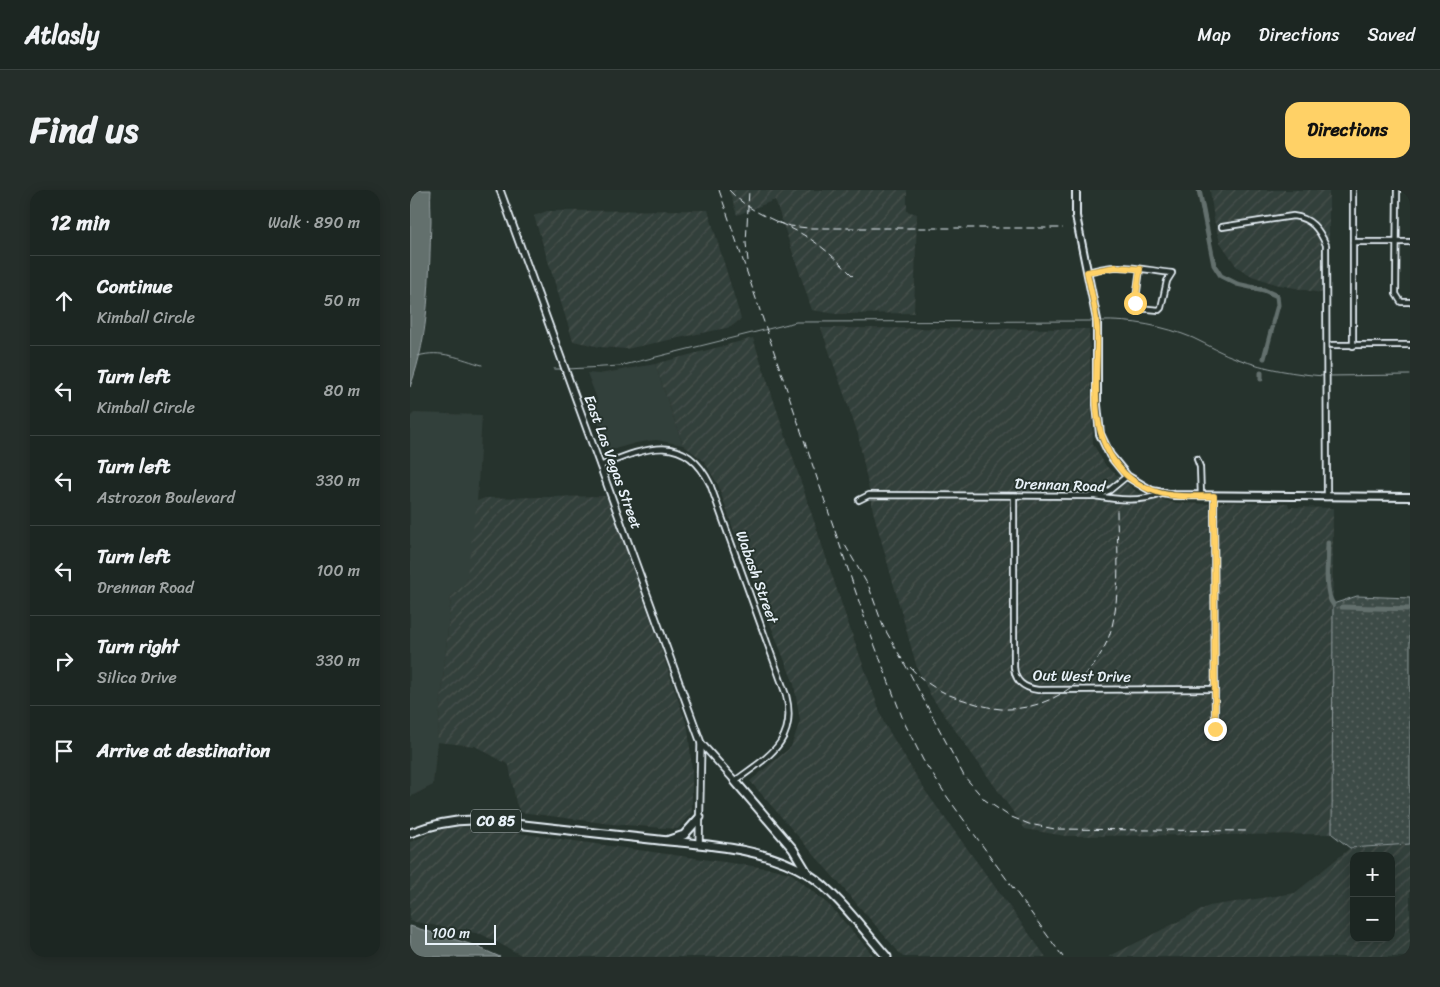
<!DOCTYPE html>
<html lang="en">
<head>
<meta charset="utf-8">
<style>
  body { margin:0; font-family:Sriracha,sans-serif; background:#252e2a; color:#f1f3f6 }
  .controls { position:absolute; right:15px; bottom:15px; display:grid; overflow:hidden; border-radius:10px; box-shadow:0 2px 12px #0003 }
  .controls button { width:45px; height:45px; display:grid; place-items:center; padding:0; border:0; border-bottom:1px solid #3a4340; background:#1c2622; color:#f1f3f6; font:25px sans-serif }
  .scale { position:absolute; left:15px; bottom:12px; width:71px; box-sizing:border-box; padding-left:5px; border:2px solid #e8f1f8; border-top:0; font-size:14px; line-height:18px; white-space:nowrap; color:#e8f1f8; -webkit-text-stroke:4px #26332d; paint-order:stroke }
  .stop { position:absolute; width:15px; height:15px; margin:-11px; border:4px solid #ffd166; border-radius:50%; background:#fff }
  .stop.end { background:#ffd166; border-color:#fff; box-shadow:0 1px 5px #0008 }
  .list { margin:0; padding:0; list-style:none }
  h2 { display:flex; justify-content:space-between; align-items:center; height:65px; margin:0; padding:0 20px; font-size:21px }
  h2 small { font-size:16px; font-weight:400; color:#a0a5a5 }
  .list li { display:grid; grid-template-columns:32px 1fr auto; gap:15px; align-items:center; box-sizing:border-box; height:90px; padding:0 20px; border-top:1px solid #3a4340 }
  .list b { display:block; font-size:19px; white-space:nowrap }
  .list p { margin:0; font-size:16px; white-space:nowrap; color:#a0a5a5 }
  .list em { font-size:16px; font-style:normal; color:#a0a5a5 }
  .icon { flex:none; width:28px; height:28px; fill:none; stroke:currentColor; stroke-width:2; stroke-linecap:round; stroke-linejoin:round }
  .map { position:relative; flex:none; width:1000px; height:767px; overflow:hidden; border-radius:15px }
  header { display:flex; align-items:center; gap:30px; box-sizing:border-box; height:70px; padding:0 25px; background:#1c2622; border-bottom:1px solid #3a4340 }
  header strong { font-size:24px }
  nav { display:flex; gap:28px; margin-inline-start:auto; font-size:18px }
  .intro { display:flex; align-items:center; justify-content:space-between; box-sizing:border-box; height:120px; padding:0 30px }
  h1 { margin:0; font-size:35px }
  .button { padding:12px 22px; border-radius:15px; background:#ffd166; color:#111; font-size:18px; font-weight:700 }
  main { display:flex; gap:30px; padding:0 30px }
  aside { flex:1; background:#1c2622; border-radius:15px; box-shadow:0 2px 12px #0003 }
  .map>svg:first-child { display:block }
  .built { fill:#333f3a }
  .industrial { fill:url(#industrial-furrows); fill-rule:evenodd }
  .grass { fill:url(#grass-dots); stroke:#939ea0 }
  .water { fill:#636f6d; stroke:#98a3a5 }
  .lines { fill:none; stroke-linecap:round; stroke-linejoin:round }
  .stream { stroke:#98a3a5; stroke-width:1 }
  .canal { stroke:#636f6d; stroke-width:5 }
  .minor-casing { stroke:#e8f1f8; stroke-width:8 }
  .tertiary-casing { stroke:#e8f1f8; stroke-width:9 }
  .secondary-casing { stroke:#e8f1f8; stroke-width:10 }
  .primary-casing { stroke:#e8f1f8; stroke-width:11 }
  .minor { stroke:#26332d; stroke-width:4.5 }
  .tertiary { stroke:#26332d; stroke-width:5.5 }
  .secondary { stroke:#26332d; stroke-width:6 }
  .primary { stroke:#26332d; stroke-width:7 }
  .rail { stroke:#e8f1f8; stroke-width:1; stroke-dasharray:8 4; stroke-linecap:butt }
  .route { stroke:#ffd166; stroke-width:6 }
  .labels { text-anchor:middle; stroke-width:4; stroke-linejoin:round; paint-order:stroke }
  .shield { fill:#26332d; stroke:#aeb8bb; stroke-width:1 }
  .shield-label { font-size:14px; font-weight:bold; fill:#e8f1f8 }
  .street-label { font-size:15px; fill:#e8f1f8; stroke:#26332d }
</style>
</head>
<body>
<header>
<strong>Atlasly</strong>
<nav><a>Map</a><a>Directions</a><a>Saved</a></nav>
</header>
<div class="intro"><h1>Find us</h1><a class="button">Directions</a></div>
<main>
<aside>
<h2>12 min<small>Walk · 890 m</small></h2>
<ul class="list">
<li><svg class="icon" aria-label="ahead" viewBox="0 0 24 24"><path d="M12 20V5M6 11l6-6 6 6"/></svg><div><b>Continue</b><p>Kimball Circle</p></div><em>50 m</em></li>
<li><svg class="icon" aria-label="left" viewBox="0 0 24 24"><path d="M17 20v-9H6M10 6l-5 5 5 5"/></svg><div><b>Turn left</b><p>Kimball Circle</p></div><em>80 m</em></li>
<li><svg class="icon" aria-label="left" viewBox="0 0 24 24"><path d="M17 20v-9H6M10 6l-5 5 5 5"/></svg><div><b>Turn left</b><p>Astrozon Boulevard</p></div><em>330 m</em></li>
<li><svg class="icon" aria-label="left" viewBox="0 0 24 24"><path d="M17 20v-9H6M10 6l-5 5 5 5"/></svg><div><b>Turn left</b><p>Drennan Road</p></div><em>100 m</em></li>
<li><svg class="icon" aria-label="right" viewBox="0 0 24 24"><path d="M7 20v-9h11M14 6l5 5-5 5"/></svg><div><b>Turn right</b><p>Silica Drive</p></div><em>330 m</em></li>
<li><svg class="icon" aria-label="arrive" viewBox="0 0 24 24"><path d="M6 21V4h12l-3 4 3 4H6"/></svg><div><b>Arrive at destination</b></div></li>
</ul>
</aside>
<div class="map">
<svg width="1000" height="767" viewBox="0 0 1000 767">
  <defs>
    <pattern id="industrial-furrows" width="10" height="10" patternUnits="userSpaceOnUse" patternTransform="scale(1.25)"><rect width="10" height="10" fill="#333f3a"/><path d="M-1 1l2-2M0 10L10 0M9 11l2-2" fill="none" stroke="#47524e"/></pattern>
    <pattern id="grass-dots" width="8" height="8" patternUnits="userSpaceOnUse" patternTransform="scale(1.25)"><rect width="8" height="8" fill="#3e4b47"/><path d="M2 2h.1M6 6h.1" fill="none" stroke="#5a6562" stroke-width="1.8" stroke-linecap="round"/></pattern>
  </defs>
  <rect width="100%" height="100%" fill="#26332d"/>
  <filter id="ink" filterUnits="userSpaceOnUse"><feTurbulence type="fractalNoise" baseFrequency=".02" numOctaves="2"/><feDisplacementMap in="SourceGraphic" scale="10" xChannelSelector="R" yChannelSelector="G"/><feConvolveMatrix kernelMatrix="1 2 1 2 8 2 1 2 1" color-interpolation-filters="sRGB"/></filter>
  <g filter="url(#ink)">
    <g class="built">
      <polygon points="245,174 273,255 246,250 226,253 198,261 185,223 187,209 177,183 189,184"/>
      <polygon points="4,223 72,225 65,349 56,393 41,407 23,595 0,607 0,227"/>
    </g>
    <g class="industrial">
      <polygon points="319,0 497,0 497,21 507,24 504,123 426,124 402,120 365,10 327,25"/>
      <polygon points="800,0 919,0 919,102 910,103 865,94 842,86 827,77 810,52 804,30"/>
      <polygon points="298,20 331,129 321,137 216,159 190,157 163,151 124,26 137,21"/>
      <polygon points="411,138 679,139 683,254 696,276 727,302 764,313 808,314 811,312 878,313 879,317 923,318 922,644 655,646 615,639 521,506 507,478 463,321 448,244"/>
      <polygon points="343,148 437,430 474,533 516,602 636,767 493,767 340,591 381,557 390,531 384,494 328,353 308,295 294,271 273,255 245,174"/>
      <polygon points="196,306 203,320 278,538 282,579 282,622 268,639 201,634 110,622 106,613 99,575 65,556 27,552 41,407 56,392 67,311 75,308"/>
      <polygon points="38,636 72,638 364,679 382,684 420,716 465,767 115,767 71,744 0,731 0,652"/>
      <path d="M1000,654v113h-302l101,-51 86,-13 55,-45zM944,666h37v82h-37z"/>
    </g>
    <polygon class="grass" points="947,406 1000,408 1000,654 940,658 922,644 923,414"/>
    <g class="water">
      <path d="M0,0h21c-1,10 0,20 0,31 -2,55 -1,113 -21,166z"/>
      <polygon points="0,736 63,755 90,767 0,767"/>
    </g>
    <g class="lines">
      <g class="stream">
        <path d="M690,131c31,-1 64,5 93,17 15,7 30,16 45,21 28,10 57,15 86,17"/>
        <path d="M8,166c23,-7 43,3 64,9"/>
        <polyline points="144,179 151,179"/>
        <polyline points="158,179 210,176 386,132 683,131"/>
        <polyline points="918,186 1000,185"/>
      </g>
      <g class="canal">
        <polyline points="789,0 804,75 811,86 827,94 854,100 867,106 868,115 863,133"/>
        <polyline points="854,168 862,138"/>
        <polyline points="851,189 851,183"/>
        <path d="M918,353c0,14 -4,50 5,61"/>
        <polyline points="932,417 1000,419"/>
      </g>
      <defs>
        <g id="minor">
          <polyline points="943,0 943,156"/>
          <polyline points="987,0 986,104 991,112 1000,112"/>
          <path d="M812,37l71,-11c18,2 26,13 33,29l1,252"/>
          <polyline points="943,52 1000,52"/>
          <path d="M677,82c9,-2 19,-5 28,-5 18,-1 38,4 57,6l-5,8 -6,27 -2,2 -21,-2 -3,-2 5,-37"/>
          <polyline points="922,155 1000,155"/>
          <polyline points="787,269 790,277 791,306"/>
          <path d="M190,276c43,-17 84,-36 110,18l76,211c12,47 -19,62 -51,86"/>
          <path d="M604,306v171c1,15 10,21 24,23l177,-1"/>
          <polyline points="687,306 700,300 717,286"/>
          <polyline points="804,306 805,539"/>
          <path d="M449,310l10,-5 226,1c23,4 46,6 67,-2"/>
        </g>
        <g id="tertiary">
          <polyline points="90,0 291,553 325,591"/>
          <polyline points="289,654 291,553"/>
        </g>
        <polyline id="secondary" points="666,0 666,26 687,130 687,215 690,244 700,265 717,286 742,301 764,305 1000,307"/>
        <g id="primary">
          <polyline points="325,591 383,659 398,684"/>
          <path d="M0,643c23,-9 45,-14 69,-13 57,6 114,13 171,19 52,6 112,7 158,35 27,17 57,58 79,83"/>
          <polyline points="259,650 274,645 290,627"/>
        </g>
      </defs>
      <use href="#minor" class="minor-casing"/>
      <use href="#tertiary" class="tertiary-casing"/>
      <use href="#secondary" class="secondary-casing"/>
      <use href="#primary" class="primary-casing"/>
      <use href="#minor" class="minor"/>
      <use href="#tertiary" class="tertiary"/>
      <use href="#secondary" class="secondary"/>
      <use href="#primary" class="primary"/>
      <g class="rail">
        <polyline points="309,0 457,435 494,532 513,570 538,608 653,767"/>
        <path d="M319,0c22,24 46,29 73,44 20,11 35,26 51,42"/>
        <polyline points="365,32 380,36 398,38 653,38"/>
        <polyline points="338,71 336,53 339,0"/>
        <polyline points="435,355 459,397 473,436 497,478 554,586 575,610 599,626 619,634 645,639 838,641"/>
        <path d="M500,477c15,17 33,27 54,33 12,4 25,8 37,9 47,2 90,-27 107,-70 14,-35 9,-95 9,-132"/>
      </g>
    </g>
  </g>
  <g class="lines" filter="url(#ink)">
    <path class="route" d="M725,113l5,-34 -24,-2 -29,5c4,19 9,37 10,56 2,47 -11,98 20,137 9,12 22,21 37,26 18,7 41,5 60,5l1,233"/>
  </g>
  <g class="labels">
    <rect class="shield" x="61" y="619.5" width="50" height="23" rx="4"/>
    <g class="shield-label">
      <text x="86" y="636">CO 85</text>
    </g>
    <g class="street-label">
      <text transform="translate(203 272) rotate(70)" y="5">East Las Vegas Street</text>
      <text transform="translate(650 295) rotate(2)" y="5">Drennan Road</text>
      <text transform="translate(347 387) rotate(70)" y="5">Wabash Street</text>
      <text transform="translate(672 486) rotate(1)" y="5">Out West Drive</text>
    </g>
  </g>
</svg>
<div class="controls">
<button>+</button>
<button>−</button>
</div>
<div class="scale">100 m</div>
<div class="stop" style="left:725px;top:113px"></div>
<div class="stop end" style="left:805px;top:539px"></div>
</div>
</main>
</body>
</html>
